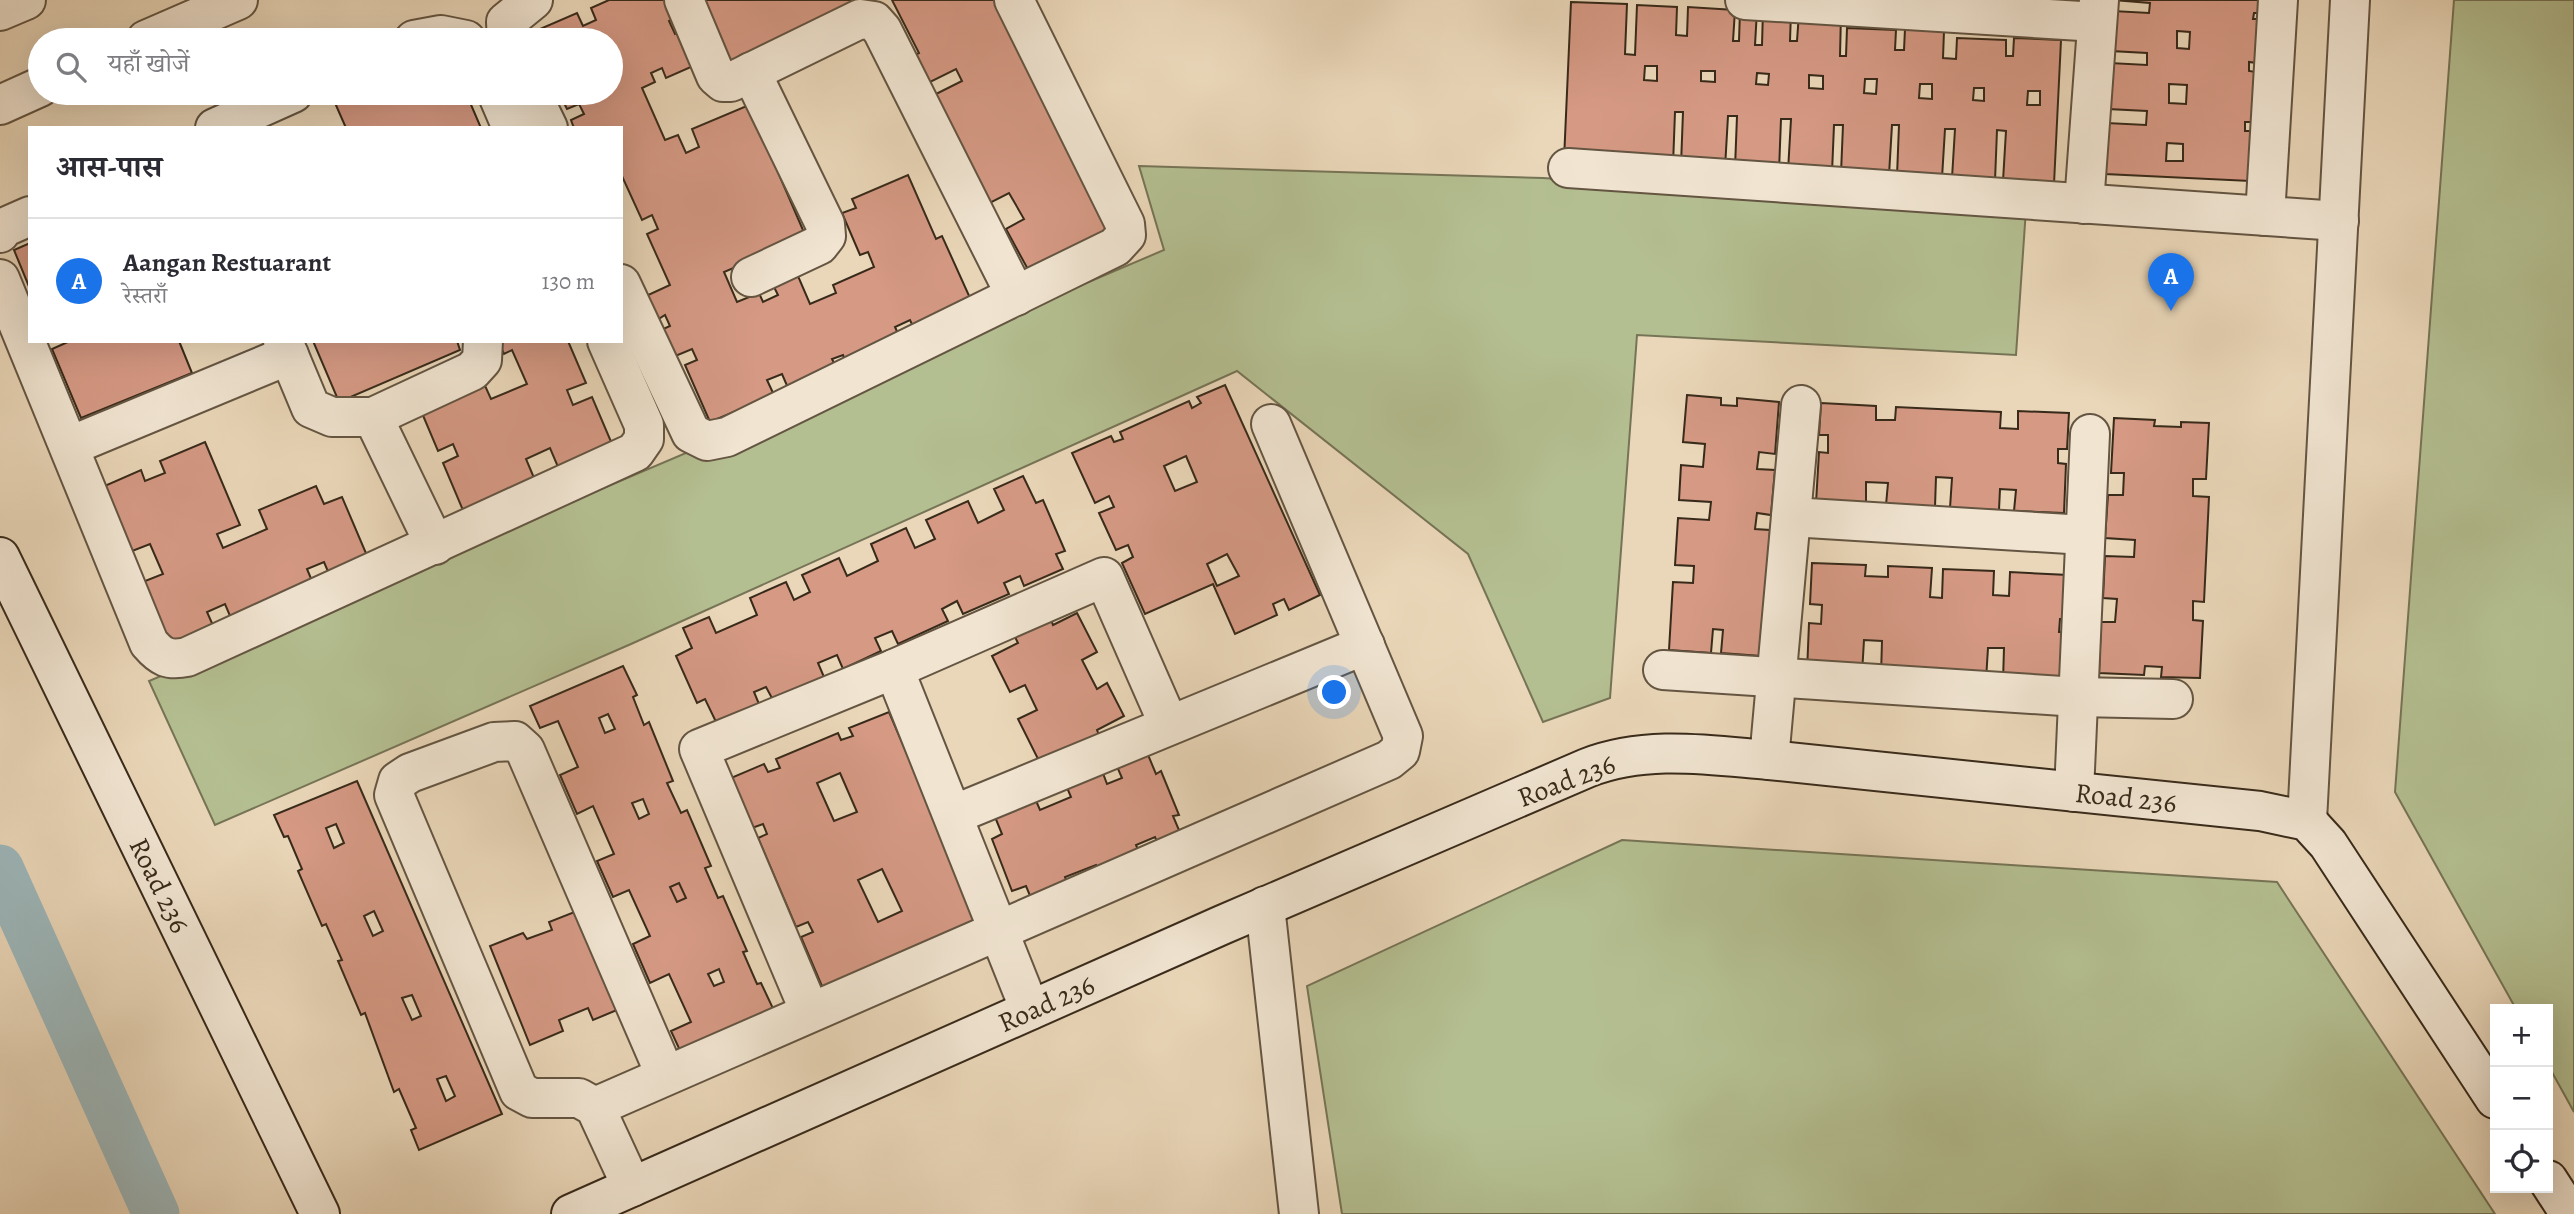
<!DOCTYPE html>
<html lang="hi">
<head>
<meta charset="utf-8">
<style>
  body { margin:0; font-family:Alegreya,"Noto Serif Devanagari",serif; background:#f2f2f3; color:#2b2b33 }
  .controls { position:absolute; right:21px; bottom:21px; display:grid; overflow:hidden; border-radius:0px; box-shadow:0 7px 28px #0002 }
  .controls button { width:63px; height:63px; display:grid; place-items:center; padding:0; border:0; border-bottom:2px solid #e1e1e2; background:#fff; color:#2b2b33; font:35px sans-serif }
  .you { position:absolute; left:1335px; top:693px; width:24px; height:24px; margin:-18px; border:5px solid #fff; border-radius:50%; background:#1a73e8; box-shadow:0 0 0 10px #1a73e833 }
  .badge { display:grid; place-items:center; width:46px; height:46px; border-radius:50%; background:#1a73e8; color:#fff; font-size:23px; font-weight:700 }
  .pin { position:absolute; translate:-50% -58px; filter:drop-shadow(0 2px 4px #0008) }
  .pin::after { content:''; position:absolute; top:37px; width:24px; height:21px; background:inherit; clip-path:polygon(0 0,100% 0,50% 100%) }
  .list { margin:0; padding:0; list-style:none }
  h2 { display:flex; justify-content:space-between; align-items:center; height:91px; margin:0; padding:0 28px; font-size:30px }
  h2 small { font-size:23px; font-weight:400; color:#7c7c81 }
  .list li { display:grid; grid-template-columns:46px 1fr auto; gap:21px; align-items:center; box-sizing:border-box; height:126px; padding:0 28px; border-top:2px solid #e1e1e2 }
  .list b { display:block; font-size:26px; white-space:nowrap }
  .list p { margin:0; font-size:23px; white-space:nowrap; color:#7c7c81 }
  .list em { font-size:23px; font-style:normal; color:#7c7c81 }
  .icon { flex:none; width:38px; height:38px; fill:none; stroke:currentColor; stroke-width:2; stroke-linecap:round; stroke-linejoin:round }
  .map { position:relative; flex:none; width:2574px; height:1214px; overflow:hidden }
  .search { position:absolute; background:#fff; box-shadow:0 7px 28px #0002; left:28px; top:28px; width:595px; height:77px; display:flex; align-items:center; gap:18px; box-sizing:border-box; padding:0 24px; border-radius:38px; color:#7c7c81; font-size:26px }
  .panel { position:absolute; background:#fff; box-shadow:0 7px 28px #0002; left:28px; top:126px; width:595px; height:217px; border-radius:0px }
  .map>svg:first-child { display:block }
  .green { fill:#b4bf91; stroke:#767456; stroke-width:2 }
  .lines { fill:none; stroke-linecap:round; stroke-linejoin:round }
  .canal { stroke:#9db7ba; stroke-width:47 }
  .building { fill:#d59984; stroke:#382a1a; stroke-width:2; fill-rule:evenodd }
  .street-casing { stroke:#645542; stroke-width:42 }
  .secondary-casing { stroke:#382a1a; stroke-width:42 }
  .street { stroke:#f1e5d2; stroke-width:38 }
  .secondary { stroke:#f1e5d2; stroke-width:38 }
  .labels { text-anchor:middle; stroke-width:5; stroke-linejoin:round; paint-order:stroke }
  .street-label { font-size:28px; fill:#382a1a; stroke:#f1e5d2 }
</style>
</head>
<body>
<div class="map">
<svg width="2574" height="1214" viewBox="0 0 2574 1214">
  <rect width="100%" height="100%" fill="#ead7b9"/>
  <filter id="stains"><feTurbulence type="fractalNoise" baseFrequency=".00286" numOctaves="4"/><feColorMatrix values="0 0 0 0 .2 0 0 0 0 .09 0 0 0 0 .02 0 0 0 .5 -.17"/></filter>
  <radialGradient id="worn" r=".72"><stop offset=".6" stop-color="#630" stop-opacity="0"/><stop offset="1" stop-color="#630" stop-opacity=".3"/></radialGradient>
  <g class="green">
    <polygon points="2454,0 2574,0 2574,1112 2548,1065 2548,1009 2516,1009 2395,792"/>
    <polygon points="1139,166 1543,178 2026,209 2016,355 1637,335 1610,698 1543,722 1468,554 1237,371 631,644 215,825 149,681 1164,250"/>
    <polygon points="1622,840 2277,882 2495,1214 1342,1214 1307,986"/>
  </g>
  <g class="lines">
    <polyline class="canal" points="0,868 156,1214"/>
  </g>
  <g class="building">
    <polygon points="609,0 673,0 680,16 669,21 675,34 685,29 700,63 666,78 662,68 651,73 655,82 642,88 665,140 678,135 686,153 699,147 692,129 749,105 806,237 724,272 737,302 759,293 763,302 778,295 774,287 798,276 810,304 836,293 833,285 874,267 868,252 860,255 842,213 856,208 852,199 908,175 936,239 942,236 975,309 916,333 910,320 895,327 901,340 846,363 843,355 832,359 836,367 788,388 782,374 767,380 774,395 710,422 685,365 697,360 692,349 673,357 661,330 670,326 665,315 657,320 646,296 670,285 647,234 658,229 652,215 642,220 621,174 621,128 574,128 571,120 584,114 579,104 567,109 559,93 611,93 611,40 536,40 533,32 577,13 583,26 596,20 591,8"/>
    <polygon points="703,0 856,0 862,12 735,70"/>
    <polygon points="892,0 995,0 1113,234 1031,275 1006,229 1024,219 1009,193 978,209 926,99 962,81 956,69 918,88 904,61 919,53"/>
    <path d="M2113,0h147l-1,13h-5l-1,6h6l-2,44 -8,-1v9l7,1 -2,50h-9v9h8l-3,50 -145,-7 2,-51 39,2 1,-14 -39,-2 2,-46 37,2v-12l-36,-2 2,-40 36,2 1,-10zM2177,31l13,1 -1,17 -12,-1zM2169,84l18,1 -1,19 -17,-1zM2167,143l16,1v17h-17z"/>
    <path d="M1571,2l56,2 -2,50 10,1 2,-50 40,2 -1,28 11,1 1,-29 47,3 -2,31h6l1,-31h17l-2,35h7l1,-35 28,2 -1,29h7l2,-28 42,1 -1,42h6l1,-28 49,2 -1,20h9l1,-21 39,2 -1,27 13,1 1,-21 49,2v16h7l1,-18 47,2 -7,144 -51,-3 3,-50 -9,-1 -2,51 -43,-3 3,-49h-10l-3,49 -45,-2 2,-51h-7l-3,50 -48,-2 2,-48h-9l-2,48 -44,-2 3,-52h-10l-2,52 -44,-3 2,-52h-9l-3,52 -44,-3 2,-53h-8l-2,53 -109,-5zM1645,66h12v15l-13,-1zM1701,71h14v11l-14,-1zM1757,73l12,1 -1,11 -12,-1zM1809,75l14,1v13l-14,-1zM1865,79h12l-1,15 -12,-1zM1920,84h12v15l-13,-1zM1974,88h10v13l-11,-1zM2028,91h12v14h-13z"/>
    <polygon points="358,93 466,93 481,128 346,128 335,103"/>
    <polygon points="30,243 30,289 14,250"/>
    <polygon points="70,341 179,341 192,373 81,418 52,349"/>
    <polygon points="313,341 457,341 460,350 339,402"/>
    <polygon points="498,341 568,341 586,383 567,390 573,405 592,397 615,451 561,474 550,448 526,459 537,485 465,515 443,463 458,456 453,444 438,451 419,406 482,379 491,399 527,384 512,350 504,354"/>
    <path d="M1225,385l95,210 -31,15 -5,-11 -11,5 4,11 -42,19 -22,-50 -68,30 -23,-51 11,-6 -5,-12 -12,5 -17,-37 15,-6 -5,-11 -14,7 -23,-50 39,-17 3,6 9,-3 -3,-7 69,-31 3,7 9,-5 -4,-6zM1186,456l11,26 -22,9 -11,-25zM1227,554l12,22 -22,10 -10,-22z"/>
    <polygon points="1687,395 1721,398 1721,405 1737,406 1737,398 1779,402 1775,454 1759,452 1757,469 1775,470 1771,515 1757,513 1755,529 1770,530 1761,656 1721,653 1723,630 1713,629 1711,653 1669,650 1673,582 1693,583 1694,566 1675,565 1678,518 1709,520 1711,502 1679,500 1681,465 1703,467 1705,444 1683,442"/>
    <polygon points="1821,403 1876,406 1876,420 1895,420 1896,407 2001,412 2000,428 2018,429 2018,411 2069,413 2067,449 2058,449 2058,463 2066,464 2064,513 2014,511 2016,490 2000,489 1999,510 1950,508 1952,478 1936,477 1935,507 1886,505 1888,483 1866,482 1866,505 1816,503 1819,452 1828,453 1828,435 1819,435"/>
    <polygon points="2114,418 2155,420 2154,426 2181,427 2181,422 2209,423 2206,479 2193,479 2193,496 2209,497 2204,602 2193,601 2193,620 2203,621 2200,678 2161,677 2162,667 2145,666 2144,675 2099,673 2101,622 2115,622 2117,599 2103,598 2105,556 2134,557 2135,540 2105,538 2108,495 2123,495 2124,473 2111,473"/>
    <polygon points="205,442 240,525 217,534 223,548 267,529 259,510 316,486 324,504 342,497 371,565 332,581 324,562 307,569 315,588 233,623 225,604 207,612 215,630 169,650 140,583 163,574 150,544 127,553 100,488 141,470 145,481 165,473 160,461"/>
    <polygon points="1023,476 1036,503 1043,500 1065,551 1056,554 1063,569 1024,586 1020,576 1004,583 1009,594 963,614 957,601 942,609 948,621 898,644 892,631 875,638 881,651 843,669 837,655 818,663 824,677 773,700 766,687 754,692 759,704 717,724 705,699 697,703 676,656 692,648 683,628 709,617 716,633 757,615 750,598 786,582 794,600 810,592 802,575 839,558 847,576 878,561 871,544 906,528 915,548 935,539 926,520 968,501 978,523 1004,510 994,489"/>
    <polygon points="1812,563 1866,565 1865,576 1888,577 1888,566 1932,568 1930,597 1942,598 1943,569 1994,571 1993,595 2009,596 2010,572 2068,575 2066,619 2060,619 2059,632 2065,632 2062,684 2003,681 2004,648 1988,648 1986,680 1881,675 1882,641 1864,640 1862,674 1807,672 1809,623 1821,624 1822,605 1810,604"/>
    <polygon points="1077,613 1097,652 1082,660 1097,689 1107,683 1124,716 1097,730 1101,740 1068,756 1064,748 1039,761 1018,719 1037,710 1025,685 1010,692 992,656 1018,643 1014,635 1050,617 1053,625"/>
    <path d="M623,666l14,29 -4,2 11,28 5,-3 24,59 -6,2 14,30 6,-3 24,56 -6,2 13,30 5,-2 24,55 -4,1 14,32 4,-1 16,34 -94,40 -12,-26 20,-9 -22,-48 -19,9 -17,-39 17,-8 -21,-46 -16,7 -16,-36 17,-7 -21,-48 -16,8 -17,-39 18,-8 -20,-46 -18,7 -10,-22zM608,714l7,15 -10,4 -6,-15zM643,799l6,15 -10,5 -7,-16zM719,969l5,13 -10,4 -6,-12z"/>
    <path d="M889,712l91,213 -156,66 -23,-54 12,-5 -5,-10 -12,5 -38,-89 9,-4 -4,-10 -11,4 -21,-50 33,-14 4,8 12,-4 -4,-9 62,-26 3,7 12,-4 -4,-8zM840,773l17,39 -23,9 -17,-38zM882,869l20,42 -24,11 -20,-42z"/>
    <polygon points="1146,750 1156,774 1161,771 1179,815 1173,816 1184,842 1161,852 1155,837 1136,845 1142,859 1101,876 1096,865 1065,877 1070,889 1033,903 1026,886 1012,891 992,839 1002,834 993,812 1034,796 1040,810 1071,797 1065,783 1085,782 1101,768 1107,784 1122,778 1115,762"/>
    <path d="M357,781l145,333 -83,36 -8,-20 5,-2 -17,-39 -5,3 -29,-79 -4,2 -23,-54 4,-1 -16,-36 -4,2 -24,-55 4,-2 -14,-33 -4,1 -10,-22zM336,824l8,19 -10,5 -8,-20zM374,911l9,20 -10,5 -9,-20zM412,995l9,21 -9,4 -10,-22zM446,1076l9,20 -9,5 -9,-22z"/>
    <polygon points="679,883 686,898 677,902 670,887"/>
    <polygon points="577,911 617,1010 593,1020 588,1008 559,1020 563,1031 530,1045 490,946 523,933 527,939 552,930 549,922"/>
  </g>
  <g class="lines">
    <defs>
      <g id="street">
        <polyline points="684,0 716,76 723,82 731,82 860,19 874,21 882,30 1016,296"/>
        <polyline points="1745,0 2097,22"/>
        <polyline points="0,11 26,0"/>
        <polyline points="146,40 238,0"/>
        <polyline points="414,40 441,35 466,40"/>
        <polyline points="507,40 506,22 533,0"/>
        <polyline points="751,72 825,224 826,236 819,245 751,277"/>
        <polyline points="497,93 512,128"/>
        <polyline points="531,93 548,128"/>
        <polyline points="0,105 40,87"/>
        <polyline points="215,128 293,93"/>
        <polyline points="1568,168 2339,221"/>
        <polyline points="2084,204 2099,0"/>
        <polyline points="2265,216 2278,0"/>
        <polyline points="0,233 3,228 30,216"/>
        <path d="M0,279l149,364c12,14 19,18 38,14l448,-205 9,-13v-14l-37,-84"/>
        <polyline points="621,284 691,433 707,441 727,437 1115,247 1126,235 1125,224 1014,0"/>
        <polyline points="283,341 311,408 332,417 373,417 435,545"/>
        <polyline points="373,417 472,371 482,360 483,341"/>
        <polyline points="70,446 289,355"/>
        <polyline points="1791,517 2085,535"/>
        <polyline points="894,669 1030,1010"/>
        <polyline points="1663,670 2078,697 2173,699"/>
        <polyline points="1769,760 1801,405"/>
        <polyline points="2074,792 2090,434"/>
        <polyline points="953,815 1365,645"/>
        <polyline points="2307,821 2350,0"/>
        <polyline points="1265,906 1299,1214"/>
        <polyline points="810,1012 699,749 894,669 1104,577 1169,725"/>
        <polyline points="595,1107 1389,760 1400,751 1403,736 1271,424"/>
        <polyline points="632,1187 595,1107 579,1098 532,1098 519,1091 394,795 398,781 410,773 494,742 515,741 525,750 665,1074"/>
      </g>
      <g id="secondary">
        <polyline points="0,557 320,1214"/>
        <polyline points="2548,1180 2570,1214"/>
        <path d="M571,1214l651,-289 365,-157c59,-23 121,-13 182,-8l491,51 47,10 21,23 167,255"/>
      </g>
    </defs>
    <use href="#street" class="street-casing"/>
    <use href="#secondary" class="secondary-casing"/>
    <use href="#street" class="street"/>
    <use href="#secondary" class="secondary"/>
  </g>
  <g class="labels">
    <g class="street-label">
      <text transform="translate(1566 780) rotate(-21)" y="10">Road 236</text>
      <text transform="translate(2126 797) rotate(6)" y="10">Road 236</text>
      <text transform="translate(160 885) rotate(64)" y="10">Road 236</text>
      <text transform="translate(1046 1003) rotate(-24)" y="10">Road 236</text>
    </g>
  </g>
  <rect width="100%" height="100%" filter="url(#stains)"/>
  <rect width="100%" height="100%" fill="url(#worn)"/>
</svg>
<div class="controls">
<button>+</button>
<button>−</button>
<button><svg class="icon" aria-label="locate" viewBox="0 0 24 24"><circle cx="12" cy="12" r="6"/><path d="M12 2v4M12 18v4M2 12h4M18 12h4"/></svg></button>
</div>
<div class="you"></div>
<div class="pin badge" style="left:2171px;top:311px">A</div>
<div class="search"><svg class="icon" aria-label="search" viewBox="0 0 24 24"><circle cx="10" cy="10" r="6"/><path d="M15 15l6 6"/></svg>यहाँ खोजें</div>
<section class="panel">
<h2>आस-पास<small></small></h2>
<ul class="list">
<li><span class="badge">A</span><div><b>Aangan Restuarant</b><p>रेस्तराँ</p></div><em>130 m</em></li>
</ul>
</section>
</div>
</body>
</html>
